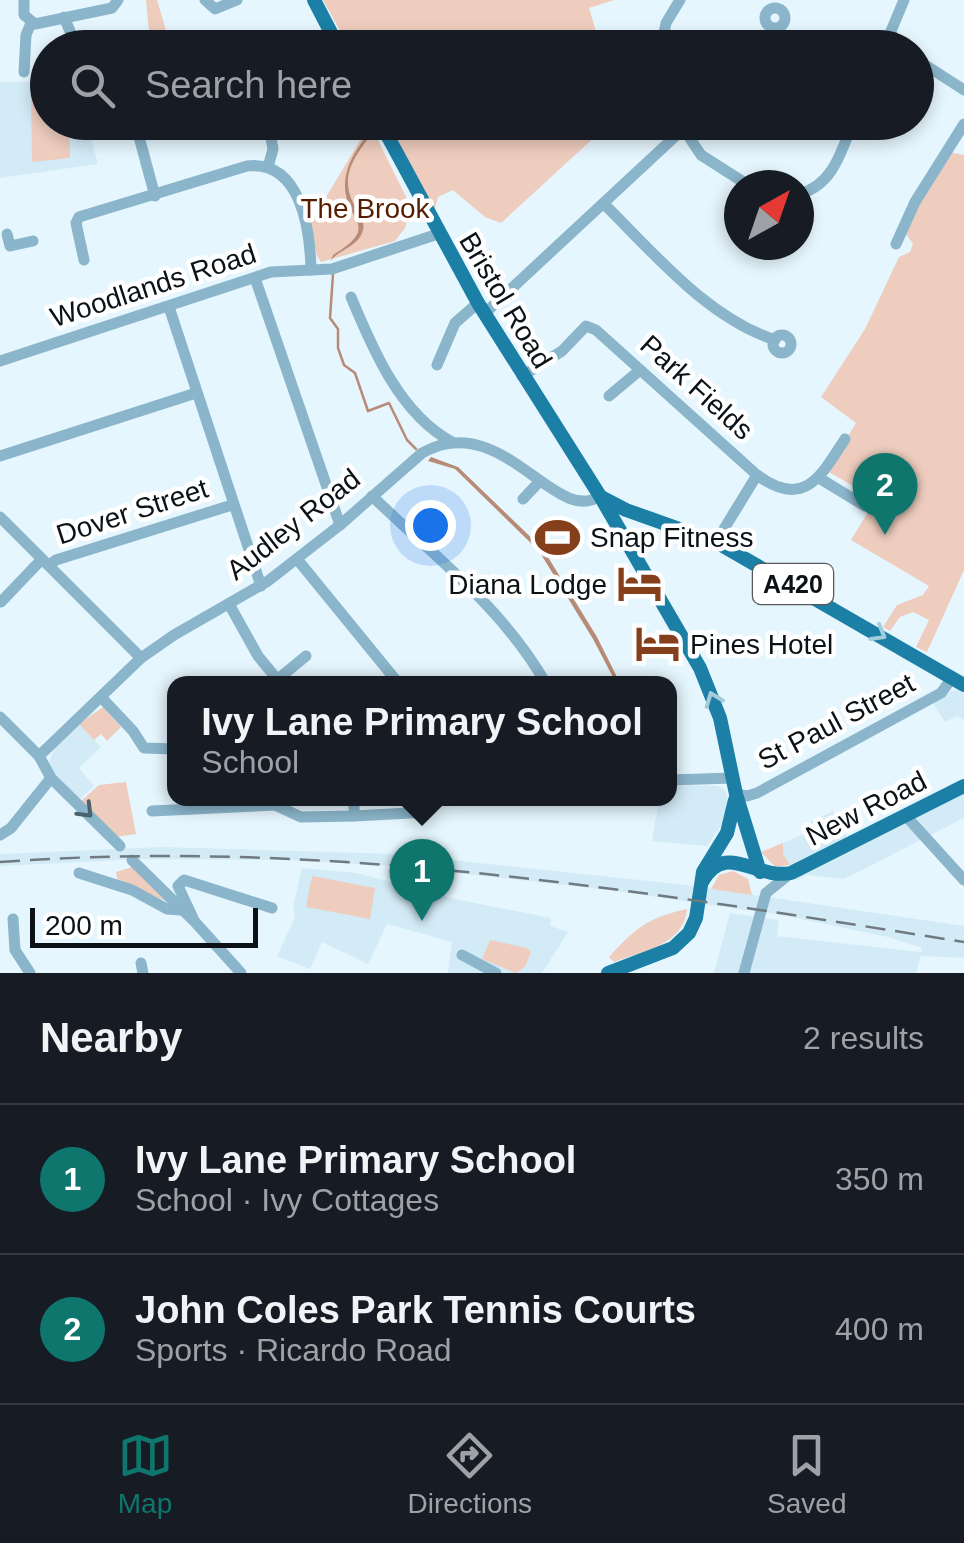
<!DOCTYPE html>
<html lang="en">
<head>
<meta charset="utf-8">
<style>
  body { margin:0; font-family:Arial,sans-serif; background:#242831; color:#f1f3f6 }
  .compass { position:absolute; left:724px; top:170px; width:90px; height:90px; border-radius:50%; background:#171b24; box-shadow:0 5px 15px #0003; rotate:40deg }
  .scale { position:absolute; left:30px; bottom:25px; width:228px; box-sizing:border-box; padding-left:10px; border:5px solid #0b1114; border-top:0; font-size:28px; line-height:35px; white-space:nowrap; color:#0b1114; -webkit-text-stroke:8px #fff; paint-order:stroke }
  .you { position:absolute; left:430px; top:525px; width:35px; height:35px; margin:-25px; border:8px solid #fff; border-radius:50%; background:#1a73e8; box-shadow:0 0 0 15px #1a73e833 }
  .badge { display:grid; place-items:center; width:65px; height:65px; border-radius:50%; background:#0f766e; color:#fff; font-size:32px; font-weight:700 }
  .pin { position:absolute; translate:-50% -82px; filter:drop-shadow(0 2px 5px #0008) }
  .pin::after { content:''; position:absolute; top:52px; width:35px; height:30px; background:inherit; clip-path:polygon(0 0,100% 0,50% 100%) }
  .popup { position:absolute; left:167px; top:676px; width:510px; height:130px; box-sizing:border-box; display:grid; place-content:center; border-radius:20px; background:#171b24; filter:drop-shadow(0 2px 8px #0005); font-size:32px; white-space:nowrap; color:#9ea1a6 }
  .popup b { font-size:38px; color:#f1f3f6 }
  .popup::after { content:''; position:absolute; left:50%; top:100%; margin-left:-20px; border:20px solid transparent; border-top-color:#171b24 }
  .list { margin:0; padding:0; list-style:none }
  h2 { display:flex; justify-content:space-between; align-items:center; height:130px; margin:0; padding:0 40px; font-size:42px }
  h2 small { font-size:32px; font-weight:400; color:#9ea1a6 }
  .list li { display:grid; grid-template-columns:65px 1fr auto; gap:30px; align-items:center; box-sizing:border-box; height:150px; padding:0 40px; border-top:2px solid #363941 }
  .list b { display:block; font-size:38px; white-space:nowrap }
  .list p { margin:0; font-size:32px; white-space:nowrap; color:#9ea1a6 }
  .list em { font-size:32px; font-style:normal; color:#9ea1a6 }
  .icon { flex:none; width:55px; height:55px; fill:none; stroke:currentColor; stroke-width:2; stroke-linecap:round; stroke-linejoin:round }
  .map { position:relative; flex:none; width:964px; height:973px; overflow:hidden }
  .search { position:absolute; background:#171b24; box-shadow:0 5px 15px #0003; left:30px; right:30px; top:30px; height:110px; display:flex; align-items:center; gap:25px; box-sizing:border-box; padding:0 35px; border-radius:55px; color:#9ea1a6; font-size:38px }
  .sheet { height:430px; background:#171b24 }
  nav { display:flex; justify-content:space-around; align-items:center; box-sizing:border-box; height:140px; border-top:2px solid #363941; background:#171b24; font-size:28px; color:#9ea1a6 }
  nav a { display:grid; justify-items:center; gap:5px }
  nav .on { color:#0f766e }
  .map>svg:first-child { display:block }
  .built { fill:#d3ebf6 }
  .green { fill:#eecdbf }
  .water { fill:#b88b77 }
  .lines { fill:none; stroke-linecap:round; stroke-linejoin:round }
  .stream { stroke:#b88b77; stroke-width:2.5 }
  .minor { stroke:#8ab5ca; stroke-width:11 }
  .major { stroke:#1b7fa6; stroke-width:14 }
  .rail { stroke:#707a80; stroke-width:2.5; stroke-dasharray:20 10; stroke-linecap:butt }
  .oneway { stroke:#a4ccdb }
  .oneway2 { stroke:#4a636f }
  .labels { text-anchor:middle; stroke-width:9; stroke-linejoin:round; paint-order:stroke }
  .shield { fill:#fff; stroke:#54585a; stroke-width:2.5 }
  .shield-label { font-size:25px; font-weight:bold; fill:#0b1114 }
  .park-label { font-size:28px; fill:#561e00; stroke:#fff }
  .street-label { font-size:28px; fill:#0b1114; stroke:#fff }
  .poi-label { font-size:28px; fill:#0b1114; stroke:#fff; text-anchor:start }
</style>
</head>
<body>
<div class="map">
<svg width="964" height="973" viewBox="0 0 964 973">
  <rect width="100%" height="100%" fill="#e6f6fe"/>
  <g class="built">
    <polygon points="0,82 47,82 48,122 87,123 98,164 0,178"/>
    <polygon points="956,689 964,693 964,720 957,716 945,722 932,701"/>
    <polygon points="77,722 101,747 79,768 94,786 80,799 51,770 49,762 57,743"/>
    <polygon points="670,785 719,786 726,792 728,804 723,823 707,846 652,841 659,799 670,798"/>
    <polygon points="964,793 964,818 844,879 807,875 797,880 783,854 783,843 804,834 801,827 833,811 853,850"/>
    <polygon points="162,847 396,854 686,885 964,926 964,958 921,956 916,973 714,973 730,913 779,920 777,936 921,952 922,948 888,937 782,915 609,890 395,866 283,860 140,859 0,866 0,854"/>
    <polygon points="302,868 356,873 460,900 551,918 550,926 568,932 542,973 448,973 452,942 387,924 368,964 322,942 310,969 277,956 295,918 293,907"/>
  </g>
  <g class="green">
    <polygon points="146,0 157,0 171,47 122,47 131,38 140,44 149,32"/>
    <polygon points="323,0 614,0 589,8 601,48 349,47"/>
    <polygon points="47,91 48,122 69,123 70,158 32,162 31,92"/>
    <polygon points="389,123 610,123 501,223 485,217 453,190 438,197 434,212"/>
    <polygon points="370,124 411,207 405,228 395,241 321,262 317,256 306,205 326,197"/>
    <polygon points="949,152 964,155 964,570 927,652 916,647 929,620 913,612 900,617 890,631 883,627 897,605 923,595 929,586 851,540 876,499 827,471 856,423 821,397 865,329 899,257 910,252 913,244 904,231"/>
    <polygon points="103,707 121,727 107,741 101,734 94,740 79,724"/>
    <polygon points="126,782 136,834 116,837 81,801 99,785"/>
    <polygon points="783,843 783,854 790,865 775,867 761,852"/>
    <polygon points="132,867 170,903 117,879 116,872"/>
    <polygon points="733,871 748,879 752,895 711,889 719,875"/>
    <polygon points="312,876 375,888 370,919 306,907"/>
    <path d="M687,909c-3,36 -44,42 -73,53l-5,-5c26,-29 40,-40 78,-48z"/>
    <polygon points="490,940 527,948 531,952 525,967 516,973 482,959"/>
  </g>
  <g class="water">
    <path d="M372,128l2,3c-19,25 -37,46 -18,77 4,7 9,13 7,22 -4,17 -26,20 -32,31l2,-6c50,-30 11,-34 12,-71 1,-23 15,-39 27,-56z"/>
    <polygon points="431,457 458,467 543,549 597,637 620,683 616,683 593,639 539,551 455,469 428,461"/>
  </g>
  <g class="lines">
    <polyline class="stream" points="333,274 330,318 338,329 338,348 344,365 355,373 368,411 389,403 407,440 416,449"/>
    <g class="minor">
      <polyline points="24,0 24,15 35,24 112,8 118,0"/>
      <polyline points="205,0 215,9 237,0"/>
      <circle cx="775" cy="18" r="10"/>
      <polyline points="64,17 77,48"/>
      <polyline points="99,48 107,45"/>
      <polyline points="661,48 666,23 680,0"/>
      <polyline points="884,48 904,0"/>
      <polyline points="916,59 964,90"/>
      <polyline points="24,72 26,35 31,23"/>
      <polyline points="135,122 155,196"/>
      <polyline points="268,122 273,149 268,167"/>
      <polyline points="679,122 701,155 748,185"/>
      <path d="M799,194c34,-9 42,-42 54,-72"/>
      <path d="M604,204c50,49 102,113 171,136"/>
      <polyline points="7,234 10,246 33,241"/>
      <polyline points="896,244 915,202 964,124"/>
      <path d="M84,260l-8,-37 3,-6 168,-51c54,-6 63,63 64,104"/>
      <polyline points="255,278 340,525"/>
      <path d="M351,297c22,53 49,117 101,145"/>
      <polyline points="169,307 261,586"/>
      <polyline points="484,314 682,130"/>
      <circle cx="782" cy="344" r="9"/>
      <polyline points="0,361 271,272 332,269 438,234"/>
      <polyline points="437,365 455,323 478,303"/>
      <polyline points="522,376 562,351 586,326 596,330 757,475 716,542"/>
      <polyline points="609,396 640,370"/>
      <polyline points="0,456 196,393"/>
      <path d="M757,475c47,35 64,1 88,-36"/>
      <polyline points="819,478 865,506"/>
      <path d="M372,496c61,59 133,114 174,188"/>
      <polyline points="523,499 540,481"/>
      <polyline points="0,517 141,658"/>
      <polyline points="297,559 399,684"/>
      <polyline points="49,565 56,560 232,505"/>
      <polyline points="1,602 42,559"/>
      <polyline points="229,604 258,656 281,684"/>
      <polyline points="272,684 306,656"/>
      <polyline points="101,697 133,731 144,748 175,749"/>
      <polyline points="0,717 39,756 51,778 120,846"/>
      <path d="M39,756l102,-98 33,-23 94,-54 72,-56 82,-72c80,-45 133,74 178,43"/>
      <polyline points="670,780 733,778"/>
      <polyline points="736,794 747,796 757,793 941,693 952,678"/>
      <polyline points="152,811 275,805 301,817 354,816 354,798"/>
      <polyline points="354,816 428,812"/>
      <polyline points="906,816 964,880"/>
      <polyline points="0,835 11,828 51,778"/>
      <polyline points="132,860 195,922 241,973"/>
      <polyline points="79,873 132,890 167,909 180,910"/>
      <polyline points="193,918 178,886 184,880 272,908"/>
      <polyline points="13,919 15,950 30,973"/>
      <polyline points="462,955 496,973"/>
      <polyline points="141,963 143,973"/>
      <polyline points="744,973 766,893 791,873"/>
    </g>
    <g class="major">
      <polyline points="314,0 339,48"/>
      <polyline points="380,122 478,303 600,496 700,668 720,718 736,794 760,872"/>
      <polyline points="601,497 626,510 716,542 964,685"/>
      <path d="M702,882c23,-42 53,-2 89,-9l173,-87"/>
      <polyline points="608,973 673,948 689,933 696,918 703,872 727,833 735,800"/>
    </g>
    <path class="rail" d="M0,862c328,-24 642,29 964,80"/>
  </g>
  <defs><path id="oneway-chevron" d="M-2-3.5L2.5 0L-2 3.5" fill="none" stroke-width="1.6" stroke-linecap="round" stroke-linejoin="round" transform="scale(2.5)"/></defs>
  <g class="oneway">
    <use href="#oneway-chevron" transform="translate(879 634) rotate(30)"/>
    <use href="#oneway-chevron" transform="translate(713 699) rotate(-111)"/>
  </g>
  <use class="oneway2" href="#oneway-chevron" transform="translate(86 811) rotate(45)"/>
  <defs>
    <symbol id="stadium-bare" viewBox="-9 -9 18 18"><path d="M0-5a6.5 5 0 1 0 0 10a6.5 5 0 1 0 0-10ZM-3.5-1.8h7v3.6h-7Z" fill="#863f1b" stroke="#fff" stroke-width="2.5" paint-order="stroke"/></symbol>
    <symbol id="hotel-bare" viewBox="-9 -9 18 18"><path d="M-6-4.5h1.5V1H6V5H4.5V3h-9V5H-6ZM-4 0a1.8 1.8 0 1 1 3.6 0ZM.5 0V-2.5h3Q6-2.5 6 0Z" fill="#863f1b" stroke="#fff" stroke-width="2.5" paint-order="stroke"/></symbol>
  </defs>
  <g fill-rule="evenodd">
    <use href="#stadium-bare" x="526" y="506" width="63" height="63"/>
    <use href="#hotel-bare" x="608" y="552" width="63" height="63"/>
    <use href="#hotel-bare" x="626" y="612" width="63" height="63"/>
  </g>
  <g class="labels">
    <rect class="shield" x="753" y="564" width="80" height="40" rx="8"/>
    <g class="shield-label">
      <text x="793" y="593">A420</text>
    </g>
    <g class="park-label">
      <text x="365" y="218">The Brook</text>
    </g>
    <g class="street-label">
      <text transform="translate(153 285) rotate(-18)" y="10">Woodlands Road</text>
      <text transform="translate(506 300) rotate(59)" y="10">Bristol Road</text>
      <text transform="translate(697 387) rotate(42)" y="10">Park Fields</text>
      <text transform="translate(132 511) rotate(-18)" y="10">Dover Street</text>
      <text transform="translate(293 524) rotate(-38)" y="10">Audley Road</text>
      <text transform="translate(836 721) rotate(-28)" y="10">St Paul Street</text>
      <text transform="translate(866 808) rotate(-27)" y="10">New Road</text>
    </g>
    <g class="poi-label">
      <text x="590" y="547">Snap Fitness</text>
      <text x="607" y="594" text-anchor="end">Diana Lodge</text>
      <text x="690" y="654">Pines Hotel</text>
    </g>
  </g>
</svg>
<svg class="compass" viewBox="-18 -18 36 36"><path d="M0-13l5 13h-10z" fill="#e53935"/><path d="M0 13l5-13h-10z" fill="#9ea1a6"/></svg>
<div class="scale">200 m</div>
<div class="you"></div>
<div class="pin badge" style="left:422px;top:921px">1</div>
<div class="popup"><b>Ivy Lane Primary School</b>School</div>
<div class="pin badge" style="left:885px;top:535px">2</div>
<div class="search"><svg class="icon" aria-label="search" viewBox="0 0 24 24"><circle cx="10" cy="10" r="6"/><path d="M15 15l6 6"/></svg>Search here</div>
</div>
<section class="sheet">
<h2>Nearby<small>2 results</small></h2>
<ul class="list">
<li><span class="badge">1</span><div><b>Ivy Lane Primary School</b><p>School · Ivy Cottages</p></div><em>350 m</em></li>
<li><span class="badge">2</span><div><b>John Coles Park Tennis Courts</b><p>Sports · Ricardo Road</p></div><em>400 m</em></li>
</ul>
</section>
<nav>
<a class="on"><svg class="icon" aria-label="map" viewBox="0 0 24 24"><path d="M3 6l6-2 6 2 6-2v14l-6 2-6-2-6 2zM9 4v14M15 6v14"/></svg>Map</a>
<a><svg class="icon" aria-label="directions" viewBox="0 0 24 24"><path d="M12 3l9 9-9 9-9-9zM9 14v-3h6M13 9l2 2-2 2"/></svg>Directions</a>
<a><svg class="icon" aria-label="saved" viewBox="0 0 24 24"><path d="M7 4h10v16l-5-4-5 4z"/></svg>Saved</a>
</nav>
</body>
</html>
